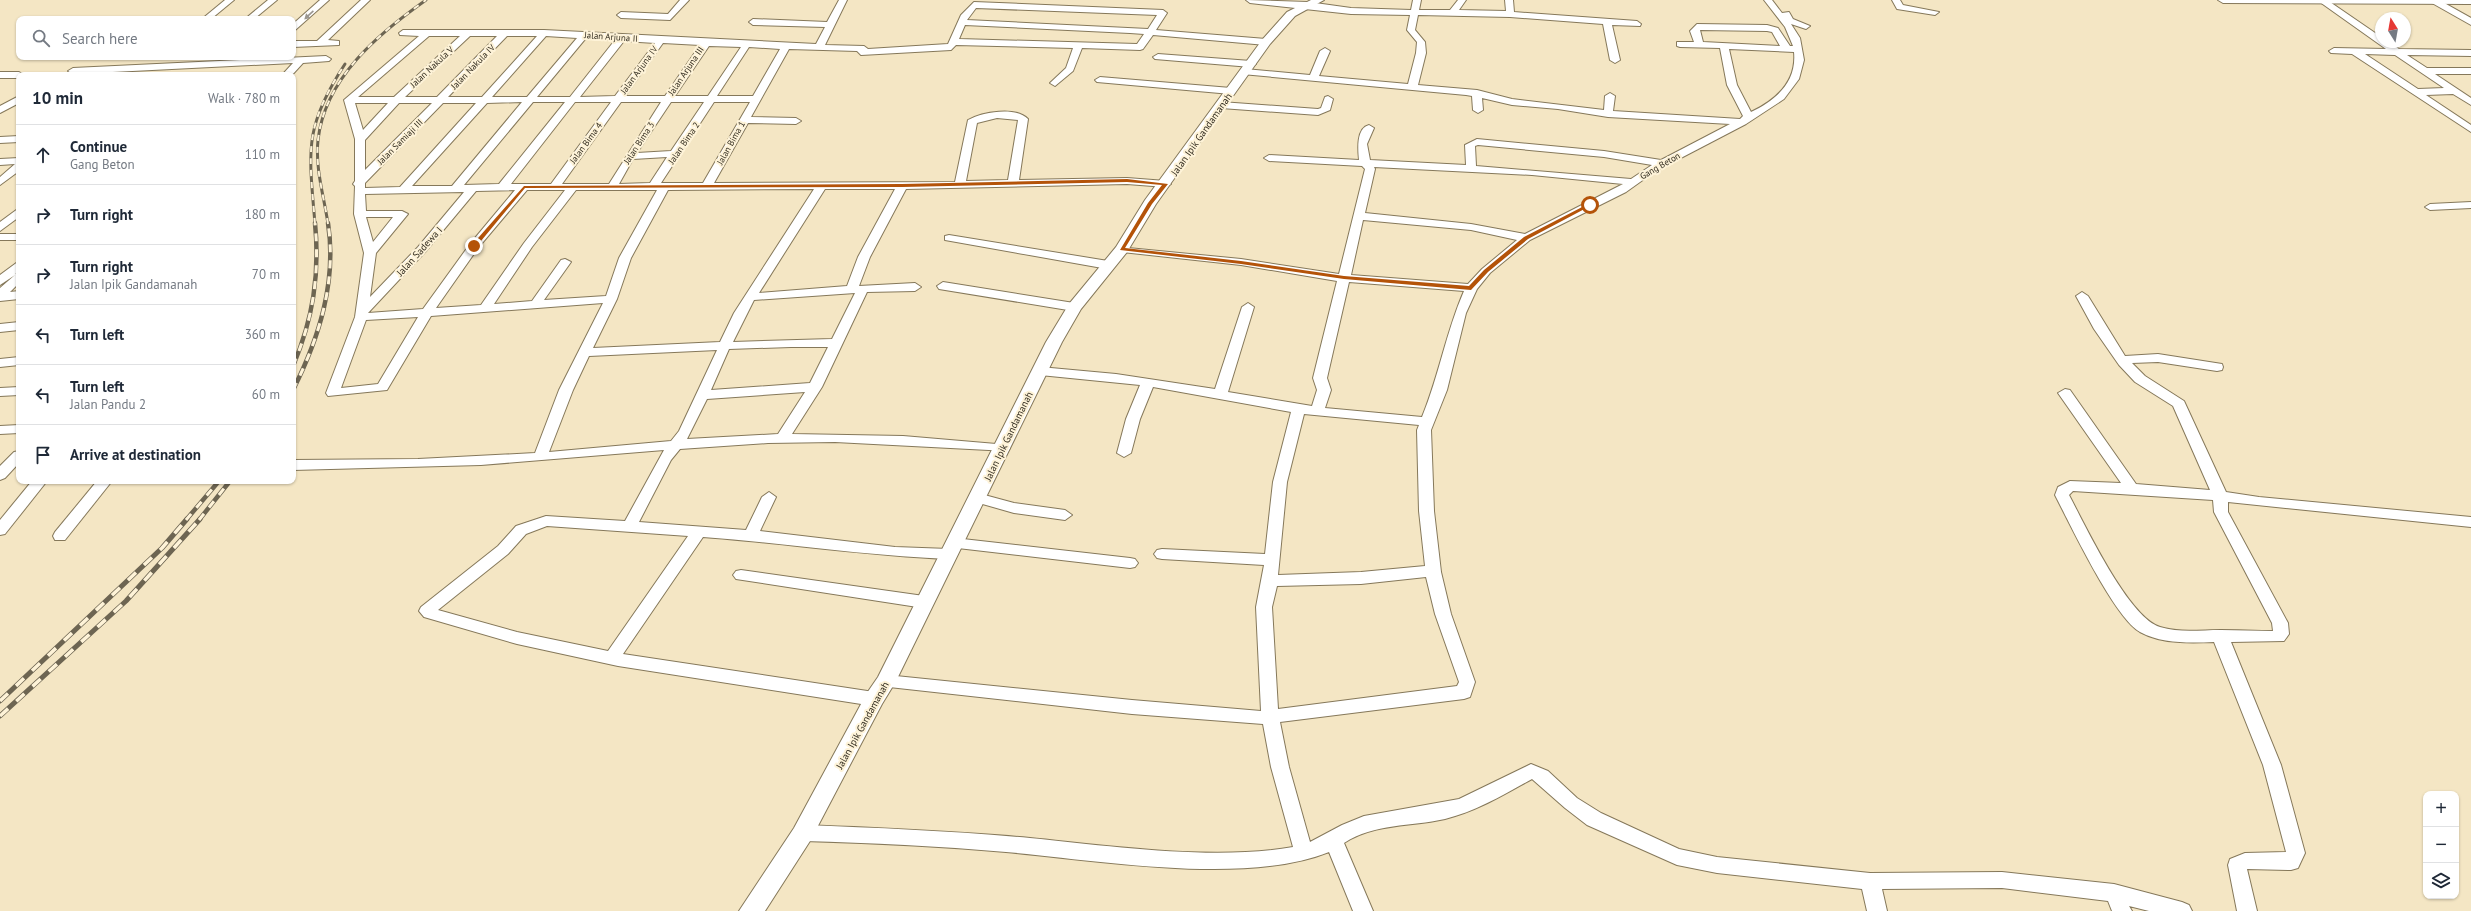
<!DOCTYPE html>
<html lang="en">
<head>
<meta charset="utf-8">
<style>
  body { margin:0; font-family:"PT Sans",sans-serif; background:#f2f2f3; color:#1f2937 }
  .controls { position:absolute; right:12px; bottom:12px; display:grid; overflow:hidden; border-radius:8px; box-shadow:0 1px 3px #0004 }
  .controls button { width:36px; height:36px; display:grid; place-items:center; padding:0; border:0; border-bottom:1px solid #e0e1e3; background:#fff; color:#1f2937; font:20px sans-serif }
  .compass { position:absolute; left:2375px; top:12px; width:36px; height:36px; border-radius:50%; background:#fff; box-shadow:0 1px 3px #0004; rotate:349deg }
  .stop { position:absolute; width:12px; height:12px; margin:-9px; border:3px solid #b45309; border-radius:50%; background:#fff }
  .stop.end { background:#b45309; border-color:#fff; box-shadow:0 1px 4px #0008 }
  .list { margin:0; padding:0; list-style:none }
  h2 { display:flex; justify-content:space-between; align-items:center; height:52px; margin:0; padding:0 16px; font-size:17px }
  h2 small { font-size:13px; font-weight:400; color:#747a83 }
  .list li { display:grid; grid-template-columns:26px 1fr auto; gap:12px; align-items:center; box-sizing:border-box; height:60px; padding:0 16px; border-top:1px solid #e0e1e3 }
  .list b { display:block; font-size:15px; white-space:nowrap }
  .list p { margin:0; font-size:13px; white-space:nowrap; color:#747a83 }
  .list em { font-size:13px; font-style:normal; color:#747a83 }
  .icon { flex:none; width:22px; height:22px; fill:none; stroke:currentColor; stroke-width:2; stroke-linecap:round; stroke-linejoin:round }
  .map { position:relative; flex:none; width:2471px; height:911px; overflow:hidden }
  .search { position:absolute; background:#fff; box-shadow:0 1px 3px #0004; left:16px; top:16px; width:280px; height:44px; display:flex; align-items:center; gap:10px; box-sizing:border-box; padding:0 14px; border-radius:8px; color:#747a83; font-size:15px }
  .panel { position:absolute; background:#fff; box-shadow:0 1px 3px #0004; left:16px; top:72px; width:280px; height:412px; border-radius:8px }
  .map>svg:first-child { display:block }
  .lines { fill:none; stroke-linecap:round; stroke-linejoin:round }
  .minor-casing { stroke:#85785a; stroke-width:2 }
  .tertiary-casing { stroke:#85785a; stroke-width:2 }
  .minor { fill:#fff; fill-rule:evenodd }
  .tertiary { fill:#fff; fill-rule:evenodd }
  .rail-far2-casing { stroke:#6d6552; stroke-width:3 }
  .rail-far1-casing { stroke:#6d6552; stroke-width:4.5 }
  .rail-casing { stroke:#6d6552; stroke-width:5 }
  .rail-far2 { stroke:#fef3d8; stroke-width:2; stroke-dasharray:6; stroke-linecap:butt }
  .rail-far1 { stroke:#fef3d8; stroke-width:3; stroke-dasharray:8; stroke-linecap:butt }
  .rail { stroke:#fef3d8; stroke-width:3.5; stroke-dasharray:11; stroke-linecap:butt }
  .oneway { fill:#9a9690 }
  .route { fill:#b45309 }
  .labels { text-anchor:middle; stroke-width:4; stroke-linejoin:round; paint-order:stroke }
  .far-street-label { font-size:9px; fill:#342e21; stroke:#fef3d8 }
  .street-label { font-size:10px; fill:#342e21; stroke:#fef3d8 }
</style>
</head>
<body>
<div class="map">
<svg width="2471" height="911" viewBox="0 0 2471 911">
  <rect width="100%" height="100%" fill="#f4e6c4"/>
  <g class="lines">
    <defs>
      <g id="minor">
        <polygon points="225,0 234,0 211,19 202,19"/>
        <polygon points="268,0 277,0 254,19 245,19"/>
        <polygon points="320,0 329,0 293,32 293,24"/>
        <polygon points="361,0 370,0 328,40 339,41 339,45 293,47 293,41 317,41"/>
        <polygon points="680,0 689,0 670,20 621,18 617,15 621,12 668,14"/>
        <path d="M839,0h8l-22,45 39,1 4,3 80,-5 13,-29 13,-13 189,8 4,3 -11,17 110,9 4,3 -4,3 -113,-10 -10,14 -3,1 -58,-2 -9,23 -18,15 -5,-3 16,-15 7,-20 -117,-3 -5,5 -90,5 -4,-4 -68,-2 -38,68 45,1 5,3 -5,3 -48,-1 -34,60 241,-1 13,-62c14,-8 48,-14 60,-1l-9,61 108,-2 39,3 5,3 -5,3 -39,-3 -221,5 -36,68 -11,29 56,-3 6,4 -6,4 -48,1 -45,95 -30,47 111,2 105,9 2,3 -2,3 -173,-9 -67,1 -88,6 -9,11 -32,62 107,8 16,-33 7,-5 7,5 -16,34 135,16 54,2 5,1 3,4 -3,4 -5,1c-82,-3 -164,-16 -246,-22l-80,117 251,38 6,2 2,5 -2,5 -6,2 -256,-40 -101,-22 -93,-27 -5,-6 2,-4 77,-61 18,-20 30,-10 79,5 39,-71 -183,15 -188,5v-10l125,-1 117,-6 24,-63 44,-87 -172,13 -44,74 -59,6 -2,-3 29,-76 9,-64 -10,-39 1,-28 -2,-2 2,-3v-42l-11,-39 75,-64 -19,-1 -1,-2 4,-3h141l272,14 9,-17 -72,-2 -4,-3 4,-3 74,3zM976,8l181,7 -9,14 -181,-9zM965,25l165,8 14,1 -7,10 -178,-5zM429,36h31l-66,61h-36zM470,36h27l-60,61h-32zM507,36h30l-55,61h-34zM546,36l31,2 -50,59h-35zM586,38l29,2 -45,57h-33zM624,41l31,2 -40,53 -35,1zM663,43l37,2 -35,51h-40zM709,46l32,1 -33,49h-33zM749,47l31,2 -27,47h-36zM522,102l-70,84h-40l75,-83zM533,102h32l-66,82 -35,1zM575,102h36l-60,82h-40zM621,102h40l-52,82h-47zM671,102h33l-33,49 -34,2zM714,102h36l-47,81h-42zM355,103h33l-25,27zM399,103h33l-67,67v-30zM443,103h33l-76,84 -35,1v-5zM997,118l21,2 -10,60 -42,1 11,-58zM667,157l-17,26 -31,1 14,-25zM814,189l-80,124 -14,29 -127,6 24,-49 14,-41 37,-68zM825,189h70l-37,68 -11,29 -88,7zM515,190l-45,54 -47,65 -55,4 58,-62 50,-60zM527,190h38l-41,53 -43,62 -45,3 42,-60zM576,190h81l-38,68 -13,38 -62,4 27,-38 -6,-3 -4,1 -29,41 -38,3 38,-57zM464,192l-46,55 -48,50 6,-44 32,-39 -6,-3h-36l-1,-17zM366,217h27l-20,25zM855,293l-23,46 -99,3 21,-42zM418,317l-40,67 -37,4 25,-68zM791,347h37l-18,36 -99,7 18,-41zM717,350l-38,81 -8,10 -122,11 24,-62 16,-34zM805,392l-27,42 -91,5 20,-40zM547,526l141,10 -80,115 -91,-19 -79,-22 70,-56 18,-20z"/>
        <path d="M1246,0l62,2 43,6 60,2 2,-10h8l-2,10h31l8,-10h8l-7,10 47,1 -1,-11h8l1,12 123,9 4,3 -1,2 -28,-1 8,35 -5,3 -5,-3 -7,-36 -93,-7 -92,-2 -3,15 10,12 1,11 -8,32 59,5 35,9 92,11 1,-14 5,-3 5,3 -2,15 127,8 3,-3 -16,-31 -7,-37 -40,-1 -3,-1v-4h17l-4,-11 7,-7 70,1 11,3 12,18h3l-8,-19 -21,-27h8l10,13 7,-1 4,7 17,7 -4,3 -15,-5 9,14 4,22 -5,19 -15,20 -38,25 -92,48 -28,20 -96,48 -40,33 -13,16 -11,24 -19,77 -16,40 3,81 7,61 10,42 24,68 -5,15 -6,2 -184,23 9,45 21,75 32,-17 22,-9 95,-17 72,-35 17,7 29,27 24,15 78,36 38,8 153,16 132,-1 112,12 68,18 7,3 3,6h-43l-20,-5 3,5h-20l-4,-10 -106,-13 -120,1 5,22h-20l-5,-22 -145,-16 -40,-8 -90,-40 -22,-17 -33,-29c-29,16 -55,32 -87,40 -35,8 -70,4 -101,24l29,68h-20l-24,-59c-84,34 -232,8 -323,0 -67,-6 -135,-9 -202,-11l-7,-2 -2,-6 2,-6 7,-2c76,3 151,6 226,13 81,8 184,23 263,9l-22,-80 -8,-43 -131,-10 -252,-28 -2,-5 2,-5 6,-1 246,25 129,11 -5,-104 8,-42 -102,-6 -5,-1 -3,-4 3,-4 5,-1 103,5 8,-72 18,-70 -138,-25 -13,32 -9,34 -7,4 -7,-4 9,-34 14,-34 -100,-10 -6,-4 6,-4 76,7 99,15 27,-82 6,-4 6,4 -26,85 84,14 5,-16 -4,-12 24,-97 -96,-16 -119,-13 -6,-3 2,-2 123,12 98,15 26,-105 -3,-3 -93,-5 -5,-3 5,-3 90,5c-1,-10 -3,-32 10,-35l5,3 -7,16 3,16 96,5 -1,-20 12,-6 127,12 57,9 69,-36 -122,-7 -50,-8 -46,-4 -30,-7 1,12 -5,3 -5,-3 -1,-14 -6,-1 -224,-21v-4l3,-1 65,6 10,-24 5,-3 5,3 -11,25 89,8 8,-31 1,-11 -10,-12 3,-15 -59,-1 -101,-11zM1700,30l67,1 5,1 8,14 -77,-4zM1729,49l65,3c3,30 -18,48 -43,60l-14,-27zM1478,145l126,12 48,8 -21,14 -155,-13 -1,-20zM1374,167l158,8 91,9 -98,50 -54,-10 -106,-11 10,-44zM1363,220l108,10 46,10 -35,29 -14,15 -117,-9zM1349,282l115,9c-18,41 -25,85 -42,126l-97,-9 6,-18 -4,-12zM1304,414l115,11 -2,5 2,81 6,55 -64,6 -83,3 9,-93zM1426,577l9,37 24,68 -2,4 -179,23 -6,-102 5,-21 84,-2z"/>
        <polygon points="1892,0 1900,0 1903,5 1939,12 1935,15 1897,9"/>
        <path d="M2317,0h10l54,37v5h7l11,7 72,1v6l-64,-1 20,13h44v6h-36l36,24v7l-18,-11 -27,1 45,30v7l-119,-78 -21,-1 -2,-2 5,-3 52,1zM2365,54l30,1 49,33 -26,1z"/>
        <polygon points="2431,0 2439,0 2471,18 2471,25 2432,3"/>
        <polygon points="1158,54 1251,61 1256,64 1251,67 1155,59 1153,57"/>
        <polygon points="326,56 331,59 329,61 303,63 292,75 282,75 293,63 73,74 68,71 73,68"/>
        <polygon points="0,72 19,72 24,75 19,75 19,78 0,78"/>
        <polygon points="1100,77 1231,88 1236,91 1231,94 1097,82 1095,80"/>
        <polygon points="19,96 19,103 0,113 0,106"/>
        <polygon points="1328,96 1333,99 1330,110 1318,115 1221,108 1216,105 1221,102 1318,109 1321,108 1325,97"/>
        <polygon points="19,136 19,142 0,143 0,137"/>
        <polygon points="19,158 19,171 0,185 0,177 15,164 0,165 0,159"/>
        <polygon points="2471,202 2471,208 2430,210 2425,207 2430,204"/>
        <polygon points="19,208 19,217 0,231 0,222"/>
        <rect x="0" y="234" width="19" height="6"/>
        <polygon points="949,235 1108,261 1114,265 1108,269 945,240 945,236"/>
        <polygon points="19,261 19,271 15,274 19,273 19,283 10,292 19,291 19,299 0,301 0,288 15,275 0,285 0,275"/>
        <polygon points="943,282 1074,303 1080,307 1074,311 939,289 937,286"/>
        <path d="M2082,292l6,4 37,60 33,-2 64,10 1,3 -1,3 -5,1 -59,-9 -26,1 13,13 39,25 42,91 33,5 212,20v10l-243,-25v10l60,111 1,11 -5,7 -53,1 50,123 24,88 -7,15 -7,2 -44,-1 10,42h-20l-9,-46 2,-6 15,-6 41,-1 -23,-87 -49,-123c-24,1 -52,2 -74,-10 -26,-15 -70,-108 -85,-137l3,-8 12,-6 51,2 -63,-90 7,-4 5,1 66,94 74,6 -37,-84 -38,-24 -16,-17 -25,-36 -18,-33zM2073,491l140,9 1,12 58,111 1,8c-18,0 -35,-1 -52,-1 -21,0 -42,3 -61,-3 -32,-10 -75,-102 -91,-132z"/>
        <polygon points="19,322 19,330 0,332 0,324"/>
        <polygon points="19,357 19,365 0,367 0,359"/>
        <polygon points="19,387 19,395 0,396 0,388"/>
        <polygon points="19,425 19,433 0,434 0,426"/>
        <polygon points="19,451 19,463 5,478 0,480 0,466 14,452"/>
        <polygon points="32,481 47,481 5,534 0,535 0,520"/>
        <polygon points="97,481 112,481 65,540 55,540 53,536 55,532"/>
        <polygon points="977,493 1014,503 1065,510 1072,515 1065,520 1014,513 972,501 970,498"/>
        <polygon points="954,538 1130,558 1135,559 1138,563 1135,567 1130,568 949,547 946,543 949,539"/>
        <polygon points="741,570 924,596 930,598 932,602 930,606 924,608 736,579 733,575 736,571"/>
      </g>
      <g id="tertiary">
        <polygon points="1311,0 1324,0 1295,16 1270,44 1156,204 1127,252 1081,309 1062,342 896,681 882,704 810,841 765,911 739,911 794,828 867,693 878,677 1046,342 1069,304 1116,247 1145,200 1262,40 1287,12"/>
        <polygon points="2218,0 2471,0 2471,4 2223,3"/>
      </g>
    </defs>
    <use href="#minor" class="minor-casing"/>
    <use href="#tertiary" class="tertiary-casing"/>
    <use href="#minor" class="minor"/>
    <use href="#tertiary" class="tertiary"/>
    <defs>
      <g id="rail-far2">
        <path d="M315,224c-6,-73 -12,-96 30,-160"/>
        <path d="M328,224c-4,-28 -13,-55 -10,-84 7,-62 60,-106 108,-140"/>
      </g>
      <g id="rail-far1">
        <path d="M293,366c20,-47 27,-92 22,-143"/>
        <path d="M293,390c26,-52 44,-108 35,-167"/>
        <polyline points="186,520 219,481"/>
        <polyline points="199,520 230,481"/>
      </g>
      <g id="rail">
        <polyline points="0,701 162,548 187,519"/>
        <polyline points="0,716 126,601 200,519"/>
      </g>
    </defs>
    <use href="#rail-far2" class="rail-far2-casing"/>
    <use href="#rail-far1" class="rail-far1-casing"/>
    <use href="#rail" class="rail-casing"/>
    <use href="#rail-far2" class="rail-far2"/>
    <use href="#rail-far1" class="rail-far1"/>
    <use href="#rail" class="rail"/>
  </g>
  <defs><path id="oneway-solid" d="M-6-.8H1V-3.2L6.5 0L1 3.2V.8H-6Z"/></defs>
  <use class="oneway" href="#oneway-solid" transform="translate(309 15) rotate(137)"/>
  <polygon class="route" points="1127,179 1168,184 1152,204 1125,248 1241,261 1344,276 1469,286 1484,270 1524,237 1588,204 1592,205 1528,239 1488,272 1471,290 1344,279 1241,264 1120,250 1148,203 1162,185 1127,182 902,187 525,188 476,247 471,246 524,186 902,184"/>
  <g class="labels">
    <g class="far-street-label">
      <text transform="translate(611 37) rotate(4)" y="3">Jalan Arjuna II</text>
      <text transform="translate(432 67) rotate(-43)" y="3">Jalan Nakula V</text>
      <text transform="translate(473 67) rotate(-46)" y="3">Jalan Nakula IV</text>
      <text transform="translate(639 70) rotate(-54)" y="3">Jalan Arjuna IV</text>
      <text transform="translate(686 71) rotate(-56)" y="3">Jalan Arjuna III</text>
      <text transform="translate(400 142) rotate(-45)" y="3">Jalan Samiaji III</text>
      <text transform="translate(586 143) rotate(-54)" y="3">Jalan Bima 4</text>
      <text transform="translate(639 143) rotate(-57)" y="3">Jalan Bima 3</text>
      <text transform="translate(684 143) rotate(-56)" y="3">Jalan Bima 2</text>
      <text transform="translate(731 143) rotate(-61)" y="3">Jalan Bima 1</text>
      <text transform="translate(1660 166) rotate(-30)" y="3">Gang Beton</text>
    </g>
    <g class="street-label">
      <text transform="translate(1201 134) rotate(-55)" y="4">Jalan Ipik Gandamanah</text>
      <text transform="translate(419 251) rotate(-48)" y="4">Jalan Sadewa I</text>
      <text transform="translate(1008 436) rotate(-64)" y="4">Jalan Ipik Gandamanah</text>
      <text transform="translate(862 725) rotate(-61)" y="4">Jalan Ipik Gandamanah</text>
    </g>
  </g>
</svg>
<div class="controls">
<button>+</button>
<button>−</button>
<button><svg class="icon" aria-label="layers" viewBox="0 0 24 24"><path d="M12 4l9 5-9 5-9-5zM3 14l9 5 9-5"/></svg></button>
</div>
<svg class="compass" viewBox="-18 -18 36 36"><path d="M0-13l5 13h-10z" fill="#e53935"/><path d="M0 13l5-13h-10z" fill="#747a83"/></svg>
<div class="stop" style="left:1590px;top:205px"></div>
<div class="stop end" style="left:474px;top:246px"></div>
<div class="search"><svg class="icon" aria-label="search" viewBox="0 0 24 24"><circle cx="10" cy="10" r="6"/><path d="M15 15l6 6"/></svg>Search here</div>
<section class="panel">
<h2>10 min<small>Walk · 780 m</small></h2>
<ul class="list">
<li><svg class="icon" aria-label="ahead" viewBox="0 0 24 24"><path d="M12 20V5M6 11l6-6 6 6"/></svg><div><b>Continue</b><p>Gang Beton</p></div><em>110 m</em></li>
<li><svg class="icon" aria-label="right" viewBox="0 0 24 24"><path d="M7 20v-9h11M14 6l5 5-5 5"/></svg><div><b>Turn right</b></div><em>180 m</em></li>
<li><svg class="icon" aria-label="right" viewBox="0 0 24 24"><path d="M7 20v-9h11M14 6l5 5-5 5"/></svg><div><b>Turn right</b><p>Jalan Ipik Gandamanah</p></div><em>70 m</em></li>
<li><svg class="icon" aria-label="left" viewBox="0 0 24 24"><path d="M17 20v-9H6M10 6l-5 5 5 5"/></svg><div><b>Turn left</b></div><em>360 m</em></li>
<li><svg class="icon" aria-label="left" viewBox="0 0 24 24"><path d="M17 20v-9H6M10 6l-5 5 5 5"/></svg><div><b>Turn left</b><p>Jalan Pandu 2</p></div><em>60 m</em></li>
<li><svg class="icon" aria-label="arrive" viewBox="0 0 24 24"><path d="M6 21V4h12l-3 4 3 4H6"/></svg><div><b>Arrive at destination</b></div></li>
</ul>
</section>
</div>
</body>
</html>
